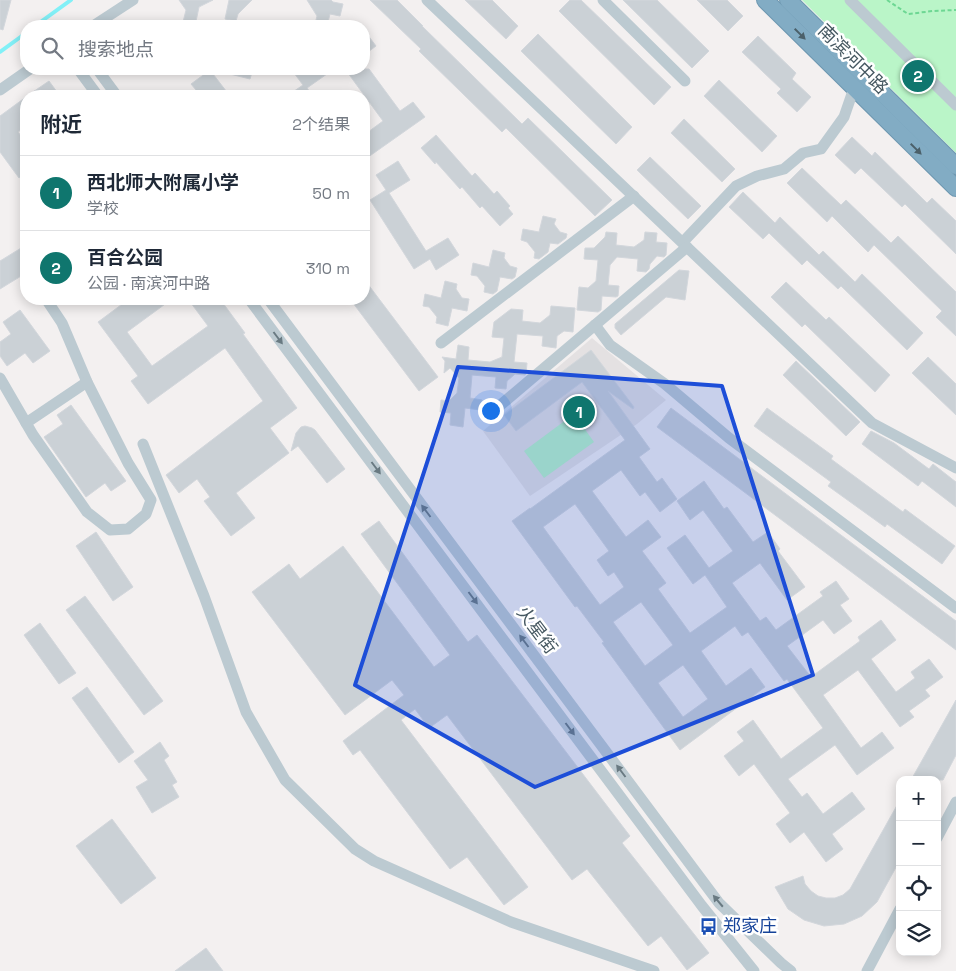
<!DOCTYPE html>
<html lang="zh">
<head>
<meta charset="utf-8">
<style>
  body { margin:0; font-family:"Space Grotesk","Noto Sans SC",sans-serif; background:#f6f6f7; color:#1f2937 }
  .controls { position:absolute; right:15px; bottom:15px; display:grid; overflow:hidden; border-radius:10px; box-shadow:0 2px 12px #0003 }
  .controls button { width:45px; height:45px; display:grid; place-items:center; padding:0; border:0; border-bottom:1px solid #e0e1e3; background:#fff; color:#1f2937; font:25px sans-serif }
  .you { position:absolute; left:490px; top:410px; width:18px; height:18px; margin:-12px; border:4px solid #fff; border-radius:50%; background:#1a73e8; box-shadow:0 0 0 8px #1a73e833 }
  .badge { display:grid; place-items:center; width:32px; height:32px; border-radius:50%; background:#0f766e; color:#fff; font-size:16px; font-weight:700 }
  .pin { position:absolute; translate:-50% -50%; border:2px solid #fff; box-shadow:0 1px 5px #0006 }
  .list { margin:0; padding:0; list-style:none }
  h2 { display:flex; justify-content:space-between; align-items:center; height:65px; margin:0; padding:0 20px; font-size:21px }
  h2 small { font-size:16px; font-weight:400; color:#747a83 }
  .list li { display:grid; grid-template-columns:32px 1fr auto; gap:15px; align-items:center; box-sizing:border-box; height:75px; padding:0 20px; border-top:1px solid #e0e1e3 }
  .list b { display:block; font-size:19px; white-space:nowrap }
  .list p { margin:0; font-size:16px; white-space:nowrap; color:#747a83 }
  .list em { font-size:16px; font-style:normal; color:#747a83 }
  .icon { flex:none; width:28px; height:28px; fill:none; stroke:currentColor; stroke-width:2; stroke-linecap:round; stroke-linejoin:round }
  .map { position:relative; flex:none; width:956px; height:971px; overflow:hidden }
  .search { position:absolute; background:#fff; box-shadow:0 2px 12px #0003; left:20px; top:20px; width:350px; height:55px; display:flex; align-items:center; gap:12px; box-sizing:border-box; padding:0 18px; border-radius:20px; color:#747a83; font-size:19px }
  .panel { position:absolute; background:#fff; box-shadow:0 2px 12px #0003; left:20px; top:90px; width:350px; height:215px; border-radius:20px }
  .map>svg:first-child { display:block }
  .education { fill:#e4e1e2 }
  .green { fill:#baf5c8 }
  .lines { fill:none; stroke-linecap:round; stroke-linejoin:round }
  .stream { stroke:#82f0f7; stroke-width:4 }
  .building { fill:#cbd1d6; stroke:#d3d7dc; fill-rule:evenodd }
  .highway-casing { stroke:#6d97b0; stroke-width:18 }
  .path { stroke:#6dd793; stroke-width:2; stroke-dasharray:4 2.5; stroke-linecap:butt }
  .minor { stroke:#bccad1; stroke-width:11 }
  .highway { stroke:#82acc4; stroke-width:16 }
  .oneway { fill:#4b606a }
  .oneway2 { fill:#697a82 }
  .marked { fill:#1d4ed8; fill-opacity:0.2; stroke:#1d4ed8; stroke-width:4; stroke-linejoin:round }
  .labels { text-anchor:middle; stroke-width:5; stroke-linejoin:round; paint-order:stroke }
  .street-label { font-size:18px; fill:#455760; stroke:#fff }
  .transit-label { font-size:18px; fill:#164399; stroke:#fff; text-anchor:start }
</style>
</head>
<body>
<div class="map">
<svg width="956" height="971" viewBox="0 0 956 971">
  <rect width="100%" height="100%" fill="#f3f0f0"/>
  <polygon class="education" points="592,338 666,400 637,424 530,496 483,431"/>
  <g class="green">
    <polygon points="802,0 956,0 956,153"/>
    <polygon points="574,414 594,442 544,478 524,451"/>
  </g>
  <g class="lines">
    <g class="stream">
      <polyline points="35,26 71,0"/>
      <polyline points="0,52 26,33"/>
    </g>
  </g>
  <g class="building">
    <polygon points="0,0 11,0 3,30 0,29"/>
    <polygon points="179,0 213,0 199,7 195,26 182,26 186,10"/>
    <polygon points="229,0 252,0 238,14 236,21 225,19"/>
    <polygon points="307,0 331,0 333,2 343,4 340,16 330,14 327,26 315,24 317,16"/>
    <polygon points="370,0 397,0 423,26 422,26 522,124 528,118 612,200 595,216 506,128 502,132 419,51 421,49"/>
    <polygon points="465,0 492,0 518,26 506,39"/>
    <polygon points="570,0 581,0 671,87 654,105 559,11"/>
    <polygon points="623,0 657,0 709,51 692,68"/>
    <polygon points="697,0 727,0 743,16 728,31"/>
    <polygon points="364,30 376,46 364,55"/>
    <polygon points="538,34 632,127 616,144 521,51"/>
    <polygon points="758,36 796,73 792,79 811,97 797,112 777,93 781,89 742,52"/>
    <polygon points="223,69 253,69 250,79 222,72"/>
    <polygon points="300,69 334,69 307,88 313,96 287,96 303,85 294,73"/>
    <polygon points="345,69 369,69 400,111 413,102 425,117 364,160 364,135 383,121"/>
    <polygon points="210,70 223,87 230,96 201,96 191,84"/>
    <polygon points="719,80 777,136 762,152 704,96"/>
    <polygon points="49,81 60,96 27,96"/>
    <polygon points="26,97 26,126 18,132 26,142 26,172 19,178 0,152 0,116"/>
    <polygon points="684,119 735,169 722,182 671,133"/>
    <polygon points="436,135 472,176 475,173 494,194 497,191 510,206 508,208 513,214 500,226 482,206 480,208 462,187 460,189 436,162 435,164 421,148"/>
    <polygon points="852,137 872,156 875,152 927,203 932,198 956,221 956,254 905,204 902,207 861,168 855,174 835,155"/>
    <polygon points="650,157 701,206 688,219 637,170"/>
    <polygon points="398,161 410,180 389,193 426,251 448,238 459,255 436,270 430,259 414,269 370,200 386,190 376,175"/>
    <polygon points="802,168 841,205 846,200 891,243 898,236 956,292 956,336 936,317 942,311 874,245 868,252 832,216 827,222 787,183"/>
    <polygon points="743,192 775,223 780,217 819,255 823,251 855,282 862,274 923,333 907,350 841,286 838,289 807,260 802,265 769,233 763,239 729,207"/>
    <polygon points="543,216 556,219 554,224 560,232 567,234 566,238 558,244 550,243 548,252 539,259 534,258 535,252 527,242 521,240 523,229 539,232"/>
    <polygon points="606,232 617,233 616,245 634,247 644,240 645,232 657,233 656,242 667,243 666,255 664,257 657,256 650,264 649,269 646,272 637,271 638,259 617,257 610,265 608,285 619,286 618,296 616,297 602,296 601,310 598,312 577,310 579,287 588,288 596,281 598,260 584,259 585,248 594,248 605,237"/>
    <polygon points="26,245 26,273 0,289 0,261"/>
    <polygon points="493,250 505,253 504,258 510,266 517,268 515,277 512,279 500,277 497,291 493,294 484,292 485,286 477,276 471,275 473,263 489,267"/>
    <polygon points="679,270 689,271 685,300 666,297 621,335 615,328 615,324"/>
    <polygon points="364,279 438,377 419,391 350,299 364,299"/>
    <polygon points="445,281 457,284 456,289 462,298 469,299 467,311 452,308 448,326 436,323 437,317 429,307 423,306 425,294 441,298"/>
    <polygon points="786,282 826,320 829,317 890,375 875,392 805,324 802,327 771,297"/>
    <polygon points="129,299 172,299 127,332 152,366 208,326 188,299 220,299 245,333 243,334 297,408 270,428 289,453 236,493 255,518 231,536 204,501 210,497 197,479 179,493 166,475 263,401 225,348 148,404 131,381 138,376 98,322"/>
    <polygon points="551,306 575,308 573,332 564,331 557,336 556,348 542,346 543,336 517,334 514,362 527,363 526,374 525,375 515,374 507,381 506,389 495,388 496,377 472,375 470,398 482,400 481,410 465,408 463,427 450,425 451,413 440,412 441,400 449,401 457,393 459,378 450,368 444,373 445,361 442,357 456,359 458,345 469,347 468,360 490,362 502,357 504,338 492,337 494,322 511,309 523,310 522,321 540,323 550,315"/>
    <polygon points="20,310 50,351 33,363 25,353 7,366 0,356 0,342 11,334 3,322"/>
    <path d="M591,350l43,57 -1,2 -25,-18 42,58 -11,8 18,25 5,-4 15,21 -17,13 -15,-20 -5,4 -19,-26 -29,21 34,46 22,-17 13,17 -19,14 24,32 -8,6 32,44 37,-26 -22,-32 -12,9 -26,-36 18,-13 24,33 24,-17 -30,-41 -13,10 -13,-19 27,-20 20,28 3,-2 26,35 15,-10 12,17 -2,2 27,36 -18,13 -27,-37 -28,20 28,38 6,-4 10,13 47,-34 -3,-4 16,-11 13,18 -9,6 12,16 -18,13 -11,-14 -36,26 24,31 49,-36 -2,-4 23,-17 15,20 -25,19 25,33 19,-14 -4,-6 18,-13 14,18 -18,13 5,6 -21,15 5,6 -14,10 -42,-57 -35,25 38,53 21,-16 12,16 -37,27 -22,-30 -47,34 14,18 5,-4 16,21 29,-22 13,17 -33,25 11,15 -17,13 -22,-30 -14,11 -14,-19 14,-11 -36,-49 -15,12 -15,-20 20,-15 -7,-9 16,-12 28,39 42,-31 -36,-49 -3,2 -36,-49 -6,4 -7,-10 -34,25 25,35 25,-18 14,19 -85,63 -78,-107 2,-1 -27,-36 -2,1 -63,-86 18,-13v1l95,-69 -43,-58 -66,49 -12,-16zM575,504l34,47 -12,9 11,16 6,-4 10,15 -24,18 -57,-78zM641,602l32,43 -28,21 -32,-44zM683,665l25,34 -25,18 -25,-34z"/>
    <polygon points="928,357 956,384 956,415 912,373"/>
    <polygon points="796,361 860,422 846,436 783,375"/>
    <polygon points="71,405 126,481 111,491 105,483 86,497 44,437 63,424 57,415"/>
    <polygon points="671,408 956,621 956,650 657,427"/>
    <polygon points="767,408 833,456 831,459 903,512 905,509 955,546 942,564 887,524 885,527 828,486 831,482 754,426"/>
    <polygon points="305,426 312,428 315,430 345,469 327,483 298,446 291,451 296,433 301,427"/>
    <polygon points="871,431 894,443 929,469 933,464 956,482 956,507 922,481 918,486 862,444"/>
    <polygon points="379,521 468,642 477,635 630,836 622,843 709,953 687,970 661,936 648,946 587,869 572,880 447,715 429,728 415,709 401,720 528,887 504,905 467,857 450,869 360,750 353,755 343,741 404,695 392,680 345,715 252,592 289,564 300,579 343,546 434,667 450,655 361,534"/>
    <polygon points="96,532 133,587 113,601 76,546"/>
    <polygon points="85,596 163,701 144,715 66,610"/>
    <polygon points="40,623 76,673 59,684 24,635"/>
    <polygon points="87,687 134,752 119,763 72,698"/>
    <polygon points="956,700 956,755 943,780 911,780"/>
    <polygon points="160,742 169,756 164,760 177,782 172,785 179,797 152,813 136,787 148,780 134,761"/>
    <polygon points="900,800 900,860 877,902 862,916 844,924 824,926 804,920 788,909 775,887 803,876 805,884 811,891 818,896 826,898 835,898 843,895 850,889"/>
    <polygon points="112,819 156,878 121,904 76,846"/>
    <polygon points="206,948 223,971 175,971"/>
  </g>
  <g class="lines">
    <defs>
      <g id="highway">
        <polyline points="765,0 956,188"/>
        <polyline points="788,0 956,166"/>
      </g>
    </defs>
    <use href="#highway" class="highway-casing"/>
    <polyline class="path" points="887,0 908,14 933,11 956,10"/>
    <g class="minor">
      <polyline points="427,0 872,423 956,468"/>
      <polyline points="603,0 685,81"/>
      <polyline points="850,0 956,105"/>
      <polyline points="93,26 133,0"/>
      <polyline points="78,69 98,96"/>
      <polyline points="97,69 117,96"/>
      <polyline points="0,90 30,69"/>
      <polyline points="683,242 736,186 757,176 784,169 803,153 821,149 844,117 854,88"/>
      <polyline points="249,299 702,906 754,971"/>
      <polyline points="268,299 719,903 781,963 791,971"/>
      <polyline points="595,325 610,345 665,384 729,438 956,608"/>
      <polyline points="441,343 634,196"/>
      <polyline points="0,378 33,435 87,512 110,530 128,529 146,514 151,500 128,463 87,382 62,323 46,299"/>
      <polyline points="497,408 687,247"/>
      <polyline points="26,423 87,382"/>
      <polyline points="143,444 204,596 246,712 285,780 355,849 374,861 511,922 654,971"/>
      <polyline points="937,838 956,802"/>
      <polyline points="867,971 900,909"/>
    </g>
    <use href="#highway" class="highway"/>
  </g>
  <defs><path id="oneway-solid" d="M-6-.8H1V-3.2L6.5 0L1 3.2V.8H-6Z" transform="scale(1.25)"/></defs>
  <g class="oneway">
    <use href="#oneway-solid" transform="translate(800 34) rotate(45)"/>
    <use href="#oneway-solid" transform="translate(916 149) rotate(45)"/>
  </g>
  <g class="oneway2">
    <use href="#oneway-solid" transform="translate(278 338) rotate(53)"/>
    <use href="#oneway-solid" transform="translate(376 468) rotate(53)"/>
    <use href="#oneway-solid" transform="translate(426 511) rotate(-127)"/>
    <use href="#oneway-solid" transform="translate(473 598) rotate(53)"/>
    <use href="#oneway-solid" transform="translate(524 641) rotate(-127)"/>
    <use href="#oneway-solid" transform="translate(570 729) rotate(53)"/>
    <use href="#oneway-solid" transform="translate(621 771) rotate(-127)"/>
    <use href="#oneway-solid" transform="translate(718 901) rotate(-130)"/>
  </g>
  <path class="marked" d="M458,367l264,19 91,289 -278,112 -180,-102z"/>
  <defs>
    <symbol id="bus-bare" viewBox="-9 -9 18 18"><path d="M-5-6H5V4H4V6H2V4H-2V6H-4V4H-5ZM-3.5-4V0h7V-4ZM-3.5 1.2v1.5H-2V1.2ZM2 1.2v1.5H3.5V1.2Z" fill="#1a4fb4" stroke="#fff" stroke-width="2.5" paint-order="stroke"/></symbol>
  </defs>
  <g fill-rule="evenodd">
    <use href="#bus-bare" x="696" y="914" width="25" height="25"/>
  </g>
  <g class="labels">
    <g class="street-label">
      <text transform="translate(853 59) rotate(45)" y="6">南滨河中路</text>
      <text transform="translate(537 630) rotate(53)" y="6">火星街</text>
    </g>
    <g class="transit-label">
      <text x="723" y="932">郑家庄</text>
    </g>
  </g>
</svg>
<div class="controls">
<button>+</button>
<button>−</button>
<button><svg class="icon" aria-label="locate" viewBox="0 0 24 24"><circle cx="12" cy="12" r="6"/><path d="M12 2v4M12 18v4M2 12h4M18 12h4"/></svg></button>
<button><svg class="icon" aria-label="layers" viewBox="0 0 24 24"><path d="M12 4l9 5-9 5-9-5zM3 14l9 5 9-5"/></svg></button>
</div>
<div class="you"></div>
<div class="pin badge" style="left:579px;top:412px">1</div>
<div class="pin badge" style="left:918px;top:76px">2</div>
<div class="search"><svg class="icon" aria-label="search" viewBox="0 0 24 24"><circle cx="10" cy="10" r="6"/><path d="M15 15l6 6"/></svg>搜索地点</div>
<section class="panel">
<h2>附近<small>2个结果</small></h2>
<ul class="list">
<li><span class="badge">1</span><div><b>西北师大附属小学</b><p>学校</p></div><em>50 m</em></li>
<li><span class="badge">2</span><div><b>百合公园</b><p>公园 · 南滨河中路</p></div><em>310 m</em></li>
</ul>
</section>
</div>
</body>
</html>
